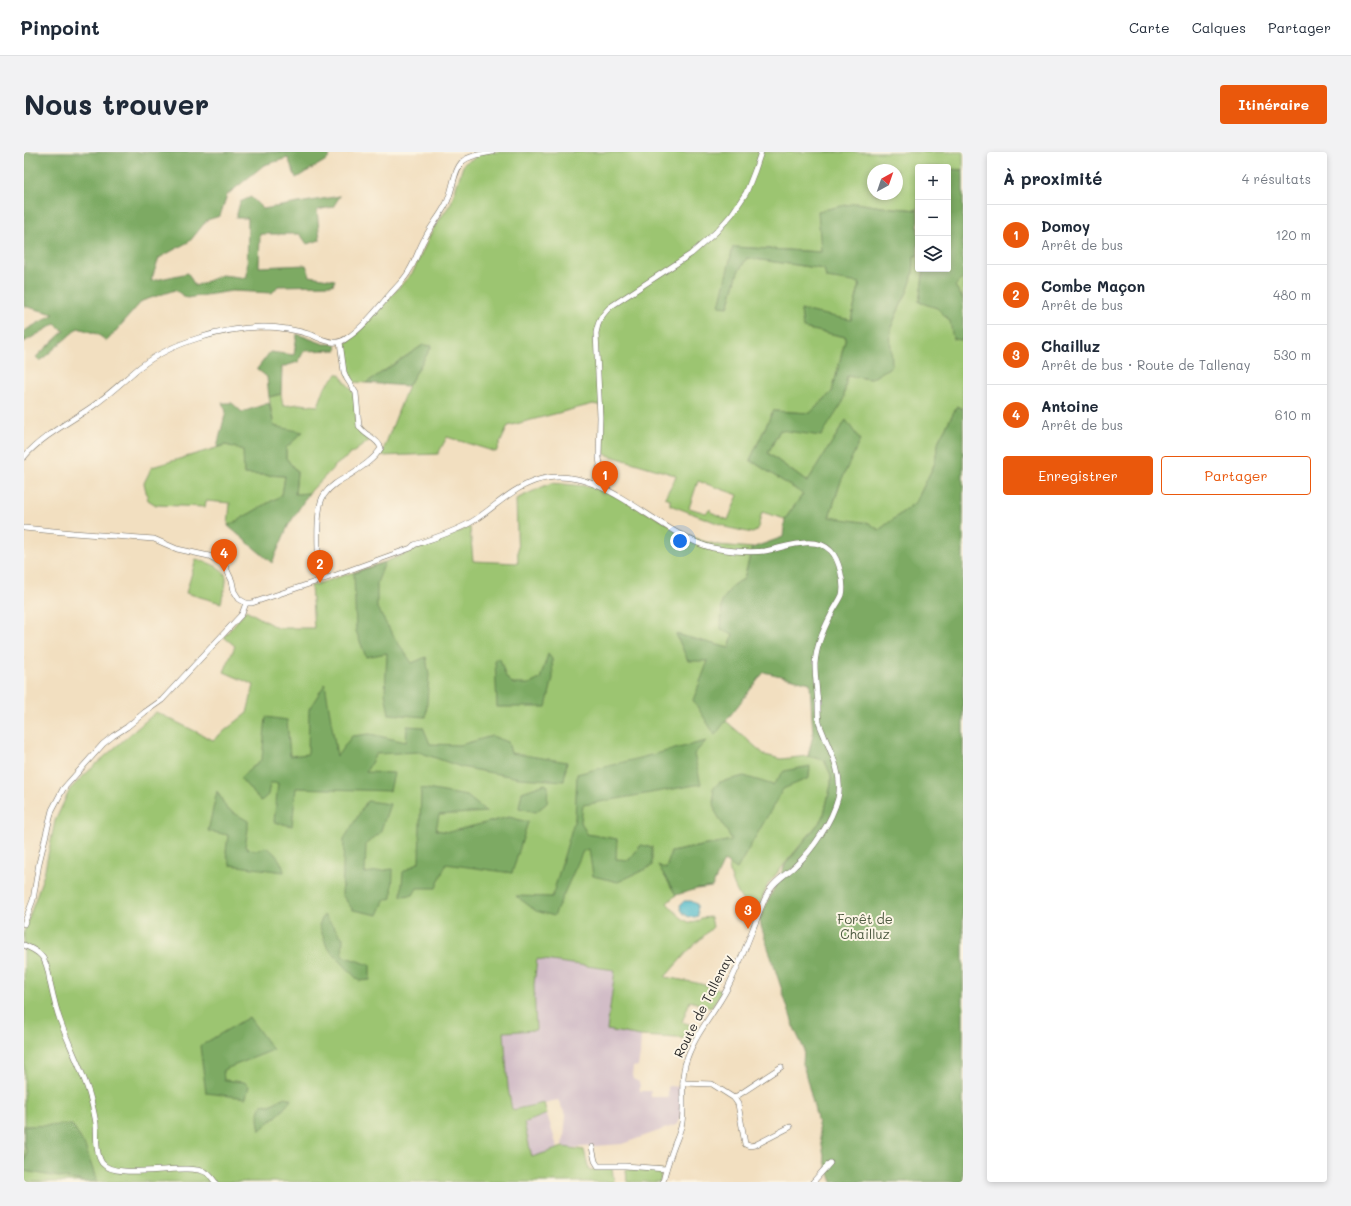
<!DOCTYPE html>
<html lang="fr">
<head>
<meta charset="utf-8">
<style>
  body { margin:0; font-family:Mali,sans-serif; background:#f2f2f3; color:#1f2937 }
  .controls { position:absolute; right:12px; top:12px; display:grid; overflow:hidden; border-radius:4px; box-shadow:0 2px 6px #0003 }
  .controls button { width:36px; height:36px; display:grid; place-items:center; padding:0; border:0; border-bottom:1px solid #e0e1e3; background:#fff; color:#1f2937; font:20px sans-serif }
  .compass { position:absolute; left:843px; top:12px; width:36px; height:36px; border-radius:50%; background:#fff; box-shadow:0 2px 6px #0003; rotate:40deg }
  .you { position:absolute; left:656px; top:389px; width:14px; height:14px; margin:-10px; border:3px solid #fff; border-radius:50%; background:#1a73e8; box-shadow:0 0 0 6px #1a73e833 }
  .badge { display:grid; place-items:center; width:26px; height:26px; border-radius:50%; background:#ea580c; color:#fff; font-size:13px; font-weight:700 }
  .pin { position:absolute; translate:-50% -33px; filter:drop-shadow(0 1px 2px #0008) }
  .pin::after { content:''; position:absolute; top:21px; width:14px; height:12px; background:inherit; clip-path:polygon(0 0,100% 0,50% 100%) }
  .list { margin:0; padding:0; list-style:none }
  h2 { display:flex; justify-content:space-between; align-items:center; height:52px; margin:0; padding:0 16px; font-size:17px }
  h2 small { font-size:13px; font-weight:400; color:#747a83 }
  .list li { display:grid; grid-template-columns:26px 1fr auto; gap:12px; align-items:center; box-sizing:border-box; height:60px; padding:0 16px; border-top:1px solid #e0e1e3 }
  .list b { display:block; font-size:15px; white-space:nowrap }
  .list p { margin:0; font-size:13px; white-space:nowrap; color:#747a83 }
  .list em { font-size:13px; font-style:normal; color:#747a83 }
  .actions { display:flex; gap:8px; padding:12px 16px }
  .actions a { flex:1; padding:9px 0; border:1px solid #ea580c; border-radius:4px; text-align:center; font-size:14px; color:#ea580c }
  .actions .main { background:#ea580c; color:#fff }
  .icon { flex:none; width:22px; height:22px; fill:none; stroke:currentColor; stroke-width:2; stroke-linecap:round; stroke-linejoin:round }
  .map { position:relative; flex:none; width:939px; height:1030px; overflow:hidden; border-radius:4px }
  header { display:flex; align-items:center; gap:24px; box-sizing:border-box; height:56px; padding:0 20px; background:#fff; border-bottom:1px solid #e0e1e3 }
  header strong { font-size:19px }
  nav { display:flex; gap:22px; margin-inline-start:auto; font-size:14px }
  .intro { display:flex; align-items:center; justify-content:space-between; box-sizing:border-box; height:96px; padding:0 24px }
  h1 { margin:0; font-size:28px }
  .button { padding:10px 18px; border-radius:4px; background:#ea580c; color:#fff; font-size:14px; font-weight:700 }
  main { display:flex; gap:24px; padding:0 24px }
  aside { flex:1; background:#fff; border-radius:4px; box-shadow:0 2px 6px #0003 }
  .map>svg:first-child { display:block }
  .industrial { fill:#d2bdc7 }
  .green { fill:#9cc571; stroke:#64784e; fill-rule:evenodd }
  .forest { fill:#7daa63; stroke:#546a47 }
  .water { fill:#4eb9ca; stroke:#3c727a }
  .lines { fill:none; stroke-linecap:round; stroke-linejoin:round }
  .minor-casing { stroke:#716a5f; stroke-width:6 }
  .minor { stroke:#fff; stroke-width:5 }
  .labels { text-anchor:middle; stroke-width:4; stroke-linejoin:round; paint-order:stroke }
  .park-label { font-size:13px; fill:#4d5940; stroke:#fcf5e5 }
  .street-label { font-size:13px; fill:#2b2b2b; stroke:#fcf5e5 }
</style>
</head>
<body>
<header>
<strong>Pinpoint</strong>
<nav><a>Carte</a><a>Calques</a><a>Partager</a></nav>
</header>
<div class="intro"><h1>Nous trouver</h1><a class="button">Itinéraire</a></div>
<main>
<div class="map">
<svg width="939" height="1030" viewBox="0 0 939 1030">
  <rect width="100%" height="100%" fill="#fcf5e5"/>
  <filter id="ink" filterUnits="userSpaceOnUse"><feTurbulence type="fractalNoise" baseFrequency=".025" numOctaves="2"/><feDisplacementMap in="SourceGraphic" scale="8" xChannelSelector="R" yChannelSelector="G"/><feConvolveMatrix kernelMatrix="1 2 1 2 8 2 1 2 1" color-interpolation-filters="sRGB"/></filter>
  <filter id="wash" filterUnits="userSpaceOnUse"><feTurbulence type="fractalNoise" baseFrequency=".012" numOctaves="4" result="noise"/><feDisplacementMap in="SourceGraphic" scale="16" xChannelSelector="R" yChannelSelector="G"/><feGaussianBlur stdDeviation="0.9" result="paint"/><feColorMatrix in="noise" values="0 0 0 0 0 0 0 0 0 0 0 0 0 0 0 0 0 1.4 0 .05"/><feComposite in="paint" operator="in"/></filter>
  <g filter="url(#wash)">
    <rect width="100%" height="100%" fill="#f2dfc0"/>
    <g class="industrial">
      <polygon points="513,807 591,818 583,878 617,884 616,903 614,914 609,915 608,923 609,927 615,930 616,934 616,939 627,939 627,945 644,945 644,934 657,935 657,965 654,972 598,992 545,996 539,995 542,964 534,948 488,958 484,936 480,880 512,878 510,833"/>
      <polygon points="523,962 534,998 517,1003 508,1004 500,971"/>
    </g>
    <g class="green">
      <path d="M452,0h487v18l-15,-1v-2h-30v43l-36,-3 -26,-4 -34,49 -89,-5 -5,60 10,-35 9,-14 78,11 2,9 33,4 -9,38 -50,-9 3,17 42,9 -14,55 -22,21 -37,-2 -23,49 53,34 -18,25 -23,-7 -4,15 -3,5 -3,1 -27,-6v-1l-55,-21v-6l-5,-2 11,-20 -1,-2 -71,-21 -1,-48 -10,-2 -85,22 -12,26 -49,-15 -9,17 -57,2 27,-70 24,-40 -9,-1 -57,38 -13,-1 -5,-5 -3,-33 12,-11 56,-61 20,-43 18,-26 13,-40 11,-5zM849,18h24v24h-24zM674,329l40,14 -10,25 -17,-8 -1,-3 -4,4 -17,-5z"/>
      <path d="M894,103v14h6l-5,33 18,6 13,13 12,19 1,-5v74l-6,-3 -18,34 -5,25 -18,37 -37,28 -10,-7 -40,-5 12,-37 5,-61 -39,62 -39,-29 12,-23 63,-28 3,-26 25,3 21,-13c-1,-10 -3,-32 0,-40 9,-27 23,-39 22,-70z"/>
      <polygon points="939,126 939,147 931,134"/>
      <polygon points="314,221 330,241 333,277 346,288 312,313 285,341 271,343 273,320 262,306 262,296 250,274 245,245 257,242 259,254 275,252 294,254 301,235"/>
      <polygon points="202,293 220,298 220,322 261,324 258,343 204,374 206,351 182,349 181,355 132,353 124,348 120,331 128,315"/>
      <path d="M527,331l47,4 101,53 19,5 34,3 -8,31 -11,6v49l-4,14 -53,-13 32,25 7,74 11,-13 39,34 16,4 27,-3 16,4 7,15v10l-8,33 -55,66 -9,22c-1,0 -6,1 -6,1 -13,0 -24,-32 -24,-42 0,-9 3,-17 3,-25l-61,12 -5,17 -7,-3 17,29 -9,8c8,8 23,29 34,15l10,-1 2,10 -24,23 -24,27 32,6 26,7 -12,18 -21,-7 -8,21 19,6 -6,11 -54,-3 -34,-6 8,-60 -78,-11 -3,26 2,45 -32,2 4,56 4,22 32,-7 3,11 -23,9 8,34 31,-10 21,3 5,20 23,-2 2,14h-590v-250l20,-58 11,-53 15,-32 26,-25 60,-52 57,28 34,-27 7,-28 -30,-13 11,-26 -11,-9 22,-27 31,18h37l-3,-42 74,-24 85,-35 3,34 45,2 -2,-64z"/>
      <path d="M172,407c9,3 32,8 30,22 0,7 -4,15 -5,22l-35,-10z"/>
      <polygon points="602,1017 638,1019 636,1030 603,1030"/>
    </g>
    <g class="forest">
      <polygon points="0,0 307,0 304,7 272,26 264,6 240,13 203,43 196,64 183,68 166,89 135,106 127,129 164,121 171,134 198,123 223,126 224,66 212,66 216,50 227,45 239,57 316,44 309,55 293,58 296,88 283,92 276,82 236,82 235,115 282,113 286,124 311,128 309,133 254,134 248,141 208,139 163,146 151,138 118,149 83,189 73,182 54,176 16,209 12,205 40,179 31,172 0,190 0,179 30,162 0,154"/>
      <polygon points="924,17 939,18 939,126 931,134 939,147 939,183 938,188 929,187 926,169 913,156 895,150 900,117 924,117"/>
      <path d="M832,51l26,4 36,3v45l-4,1c1,31 -13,43 -22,70 -3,8 0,30 0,40l-21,13 -24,-3 -4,26 -22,34 -41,-6 -12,23 39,29 39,-62 14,20 -19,41 -12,36 40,6 10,7 37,-28 18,-37 5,-25 18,-34 6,3v773h-131l-6,-17 -10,-50 -13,-51 1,-15 -9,-19 -36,-110 26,-55 38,-47 8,-33v-10l-7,-15 -16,-4 5,-21 -3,-52 -46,-11 -49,63 -22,-35 15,-39h-20l-12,-27 53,14 4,-14 -12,-5 1,-28 11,-16 11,-6 8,-31 31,-11 2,-18 18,-25 -53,-34 23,-49 37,2 22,-21 14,-55 -43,-9 -2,-18 50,10 9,-37 -34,-5 -2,-9 -77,-11 -9,14 -10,35 -9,-1 14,-59 88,5 -3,-41z"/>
      <polygon points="273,182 300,192 312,192 313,198 280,199 274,210 258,215 257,242 245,245 243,225 233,217 246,200 270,203"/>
      <polygon points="399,193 408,194 384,234 342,231"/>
      <polygon points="198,251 208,251 218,260 245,251 250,274 279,280 262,296 262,306 273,320 271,342 285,341 264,374 248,411 204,374 258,343 261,324 220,322 219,298 202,293 193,295 202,259"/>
      <polygon points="361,410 353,431 353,456 370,485 388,511 402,505 405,523 402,565 365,562 361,541 363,501 342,505 332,479 330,421"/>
      <polygon points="524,502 528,507 529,526 522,555 473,555 471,507 476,507 482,525 489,532 505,532 516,527"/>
      <polygon points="301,532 313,604 328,584 346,582 382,590 383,574 399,575 406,592 436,593 468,584 484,590 487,601 543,610 540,629 495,626 437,615 395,600 352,602 342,620 370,621 366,639 272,636 268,674 250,670 254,631 246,631 244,643 237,649 216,626 238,607 242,565 263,568 266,604 284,602 285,557"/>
      <polygon points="682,589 670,602 677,632 559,653 557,670 563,682 593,687 592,707 605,708 617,693 628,695 628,714 594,730 569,724 565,697 559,699 530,764 512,759 492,744 528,745 551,666 553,622"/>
      <polygon points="786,614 785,626 759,637 713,717 700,709 688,735 673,737 652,743 634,713 642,717 647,700 708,688 691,659 689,636 696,630 720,624 749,633 760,619"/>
      <polygon points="521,632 524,634 523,651 512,660 495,656 498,640"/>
      <polygon points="397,636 443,644 463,660 415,663 412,678 425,680 485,665 504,670 488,721 422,712 412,736 393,736 389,743 377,744 379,720 395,710"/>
      <path d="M193,639l10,18 21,12v8l-3,18c7,4 13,4 20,0 9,3 18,16 19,25l-54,-7 -4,-13 2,-17 -20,-4z"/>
      <polygon points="343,649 366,652 356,681 342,692 341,721 369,717 368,746 360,749 354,763 329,758 318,743 320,687"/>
      <polygon points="300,763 319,786 318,804 346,813 346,828 335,829 303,795 295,773"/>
      <polygon points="225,865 249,898 199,918 200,928 220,930 225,934 222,946 182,941 176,894"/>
      <path d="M261,945l7,2 -12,14 -20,17c-2,-9 -4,-18 2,-26l8,1z"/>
      <polygon points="48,973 61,994 73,1030 58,1030 58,1029 0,1019 0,1009 1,1009 3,1000 0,991 0,974"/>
    </g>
    <path class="water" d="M660,749h7l6,3 1,12c-9,4 -17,-2 -18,-11z"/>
  </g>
  <g filter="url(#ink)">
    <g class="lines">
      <defs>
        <g id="minor">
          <path d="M0,305c18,-21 46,-35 69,-51 17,-12 31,-26 47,-39 32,-25 83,-39 124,-40 16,0 32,3 48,8 6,3 13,6 20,7 5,1 11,-1 15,-4 17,-11 31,-30 45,-46 6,-7 13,-13 17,-21 7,-11 10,-23 16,-33 6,-12 15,-22 21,-34 7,-12 7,-34 17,-43 7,-6 20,-7 29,-9"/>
          <path d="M571,332l5,-19 -1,-8 1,-40 -4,-84c2,-12 6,-18 14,-26l81,-53 25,-22 16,-18 14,-21 9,-23 6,-18"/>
          <path d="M0,376l49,5 81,6 23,10 32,7 12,6 4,4 7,15 2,10 5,8 7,4h6l84,-28 75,-27 3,-3c20,-7 41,-13 59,-24 21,-13 38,-32 62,-40 65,-22 120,53 178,67 17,3 36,5 52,3 19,-3 50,-17 66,0 8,8 14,33 11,44 -3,7 -8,13 -11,20 -8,15 -15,32 -16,49 0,13 2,27 3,40 0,6 0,12 1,18 1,5 4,10 6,16 8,18 18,40 13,60 -6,23 -25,52 -43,68 -8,8 -18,13 -25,23 -7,11 -11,25 -16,37 -8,21 -17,43 -27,63 -13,25 -35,48 -42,76 -5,18 0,38 -3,57 -1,9 -6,18 -9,27 -4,11 -8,22 -10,33"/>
          <path d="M295,429c0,-19 -5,-72 5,-86 6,-9 15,-14 24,-19 11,-7 26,-16 33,-28 -4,-11 -17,-12 -22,-22l-3,-33 -9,-14 -3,-7 -4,-30"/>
          <polyline points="0,772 9,748 15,711 28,658 39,637 79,592 89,584 103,575 121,560 138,548 218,462 222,451"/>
          <path d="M0,793c8,4 18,8 21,17 3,6 4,14 5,20 3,14 6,28 11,41 9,25 24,52 30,77 2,8 4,16 5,24 1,12 -1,28 6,39 15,19 84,-2 105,10 3,2 6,6 8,9"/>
          <polyline points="659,931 688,932 710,946"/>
          <path d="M710,946l4,6 7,40c4,3 8,2 12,0l33,-17"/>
          <polyline points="710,946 757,915"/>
          <polyline points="568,995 571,1009 574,1014 601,1014 642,1017"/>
          <polyline points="789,1030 806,1011"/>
        </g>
      </defs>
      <use href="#minor" class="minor-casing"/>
      <use href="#minor" class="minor"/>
    </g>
  </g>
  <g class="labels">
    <g class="park-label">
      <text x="841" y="772">Forêt de<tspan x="841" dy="15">Chailluz</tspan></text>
    </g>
    <g class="street-label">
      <text transform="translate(679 854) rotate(-63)" y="5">Route de Tallenay</text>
    </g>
  </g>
</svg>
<div class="controls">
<button>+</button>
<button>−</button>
<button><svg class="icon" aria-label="layers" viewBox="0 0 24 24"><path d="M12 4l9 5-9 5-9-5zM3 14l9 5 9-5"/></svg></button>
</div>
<svg class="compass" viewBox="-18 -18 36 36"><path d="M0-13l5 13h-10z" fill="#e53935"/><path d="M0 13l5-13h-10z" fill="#747a83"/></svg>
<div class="you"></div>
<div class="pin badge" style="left:581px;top:342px">1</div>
<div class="pin badge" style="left:296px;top:431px">2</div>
<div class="pin badge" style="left:724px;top:777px">3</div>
<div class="pin badge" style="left:200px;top:420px">4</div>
</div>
<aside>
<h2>À proximité<small>4 résultats</small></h2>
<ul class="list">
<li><span class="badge">1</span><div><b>Domoy</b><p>Arrêt de bus</p></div><em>120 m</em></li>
<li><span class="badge">2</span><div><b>Combe Maçon</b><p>Arrêt de bus</p></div><em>480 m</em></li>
<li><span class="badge">3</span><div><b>Chailluz</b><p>Arrêt de bus · Route de Tallenay</p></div><em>530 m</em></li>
<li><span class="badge">4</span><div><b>Antoine</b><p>Arrêt de bus</p></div><em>610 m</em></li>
</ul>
<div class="actions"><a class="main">Enregistrer</a><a>Partager</a></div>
</aside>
</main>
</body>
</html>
